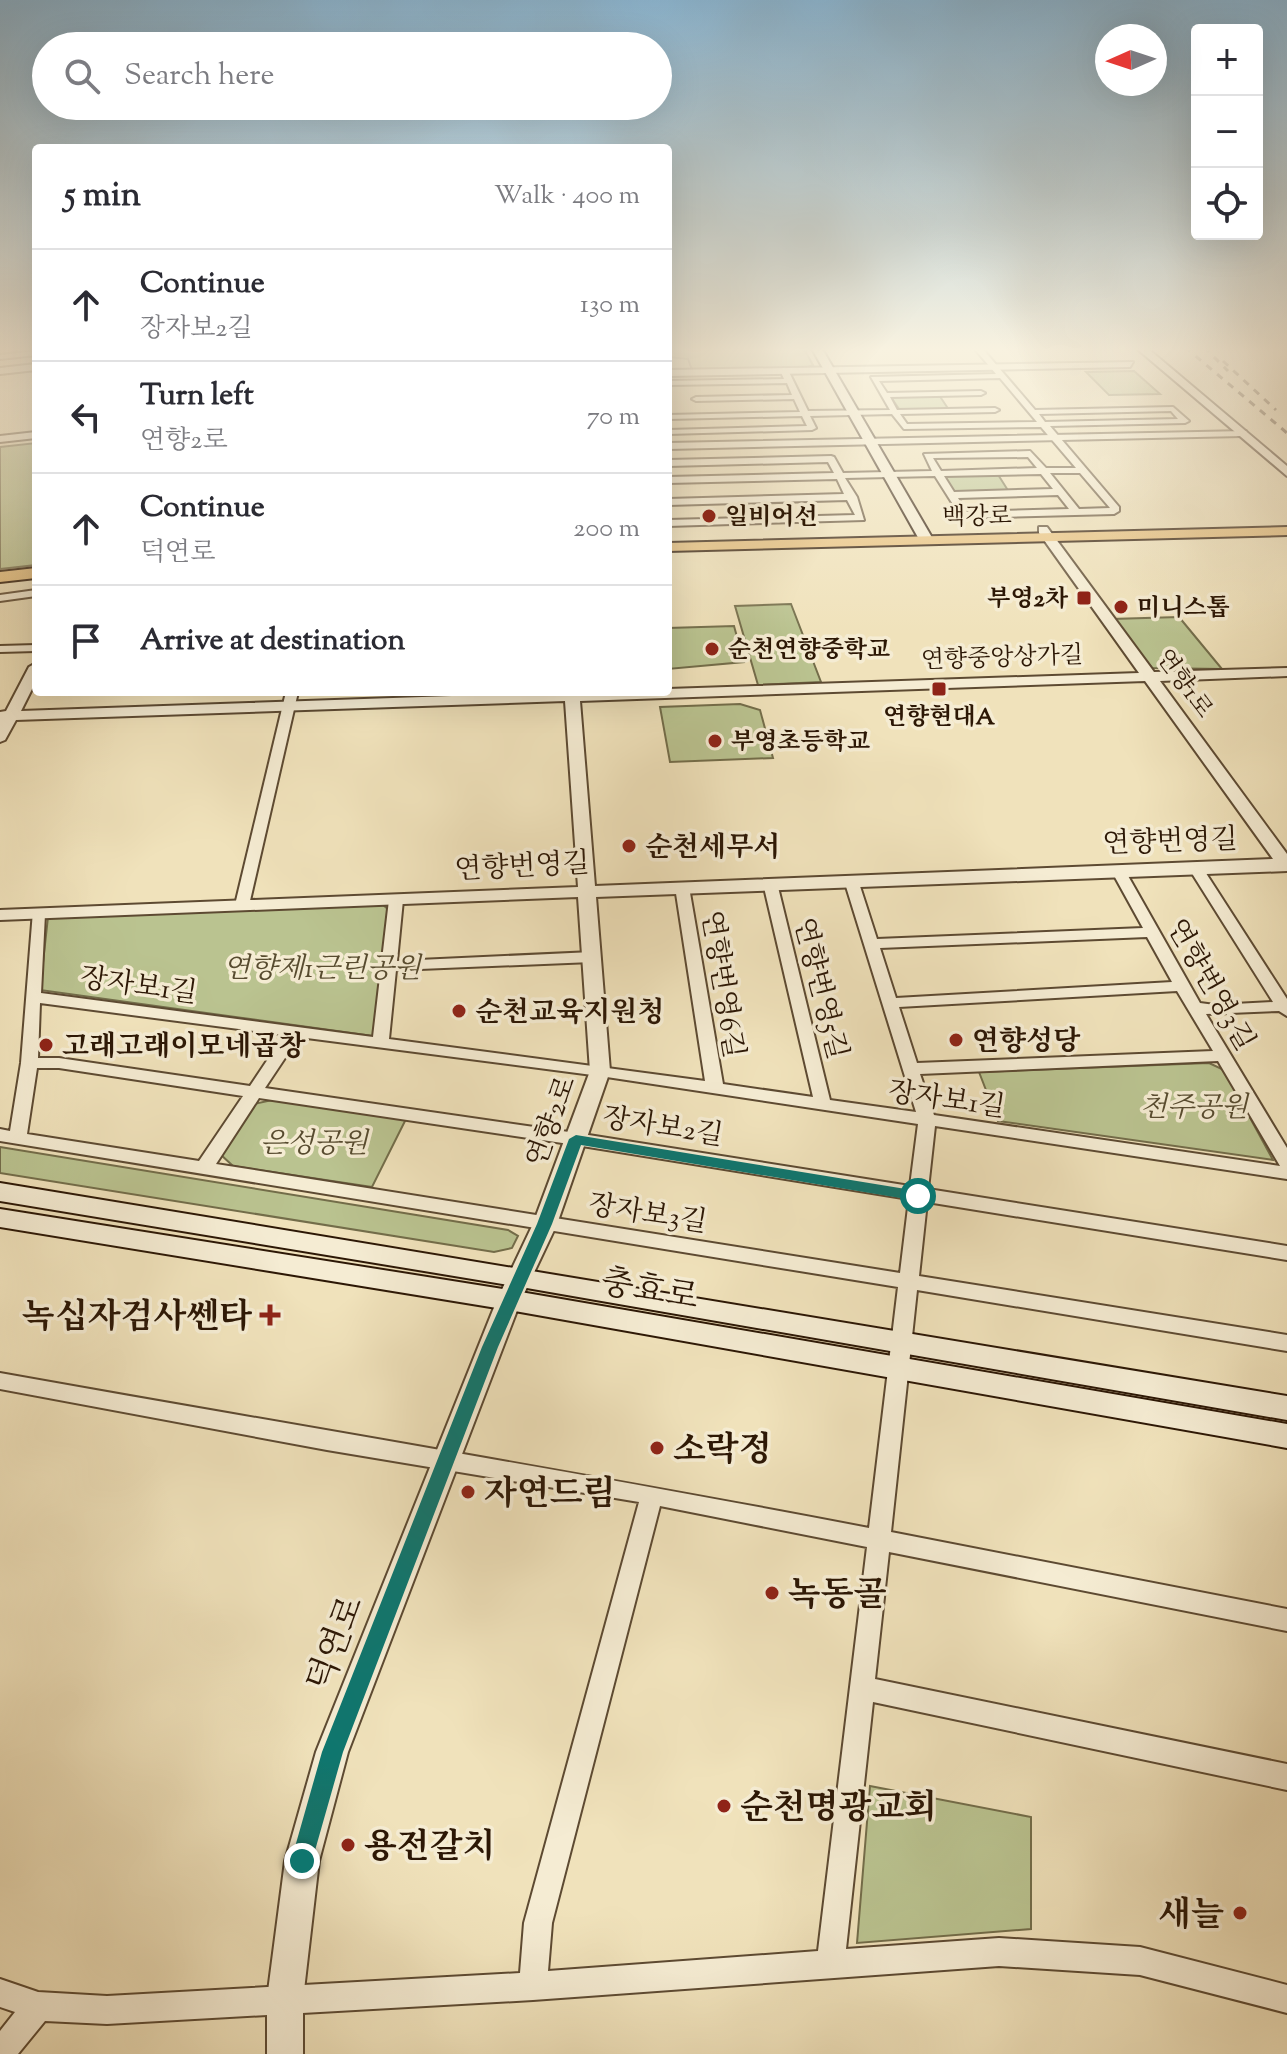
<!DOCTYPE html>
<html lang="en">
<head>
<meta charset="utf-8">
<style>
  body { margin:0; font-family:"Sorts Mill Goudy","Noto Serif KR",serif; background:#f7f7f7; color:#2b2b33 }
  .controls { position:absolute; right:24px; top:24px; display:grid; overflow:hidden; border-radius:8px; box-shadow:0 8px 32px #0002 }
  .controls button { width:72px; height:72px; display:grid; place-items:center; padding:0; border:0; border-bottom:2px solid #e1e1e2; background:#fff; color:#2b2b33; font:40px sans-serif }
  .compass { position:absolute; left:1095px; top:24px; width:72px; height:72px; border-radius:50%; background:#fff; box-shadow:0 8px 32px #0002; rotate:267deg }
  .stop { position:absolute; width:24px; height:24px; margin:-18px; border:6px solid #0f766e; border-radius:50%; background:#fff }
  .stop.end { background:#0f766e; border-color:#fff; box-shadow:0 2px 8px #0008 }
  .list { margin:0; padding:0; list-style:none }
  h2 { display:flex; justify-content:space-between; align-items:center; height:104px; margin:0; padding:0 32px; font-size:34px }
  h2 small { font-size:26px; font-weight:400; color:#7c7c81 }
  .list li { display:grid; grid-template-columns:52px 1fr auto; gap:24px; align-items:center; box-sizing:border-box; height:112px; padding:0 32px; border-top:2px solid #e1e1e2 }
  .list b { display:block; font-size:30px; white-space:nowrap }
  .list p { margin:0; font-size:26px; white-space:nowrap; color:#7c7c81 }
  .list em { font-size:26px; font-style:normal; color:#7c7c81 }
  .icon { flex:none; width:44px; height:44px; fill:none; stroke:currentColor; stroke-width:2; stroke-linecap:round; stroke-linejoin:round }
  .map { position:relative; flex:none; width:1287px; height:2054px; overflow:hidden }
  .search { position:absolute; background:#fff; box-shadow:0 8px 32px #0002; left:32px; top:32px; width:640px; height:88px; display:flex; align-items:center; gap:20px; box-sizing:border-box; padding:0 28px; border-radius:44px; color:#7c7c81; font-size:30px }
  .panel { position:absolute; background:#fff; box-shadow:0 8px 32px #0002; left:32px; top:144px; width:640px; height:552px; border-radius:8px }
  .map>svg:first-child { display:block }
  .green { fill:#bac390; stroke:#736d4a; stroke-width:2 }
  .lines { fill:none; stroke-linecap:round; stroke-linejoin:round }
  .minor-casing { stroke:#5d4a32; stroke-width:4 }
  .tertiary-casing { stroke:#5d4a32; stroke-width:4 }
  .secondary-casing { stroke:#2c1705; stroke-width:4 }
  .primary-casing { stroke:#2c1705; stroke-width:4 }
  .minor { fill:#f5ecd3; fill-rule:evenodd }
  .tertiary { fill:#f5ecd3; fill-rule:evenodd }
  .secondary { fill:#f5ecd3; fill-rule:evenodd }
  .primary { fill:#e8c17e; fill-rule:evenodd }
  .rail { stroke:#2c1705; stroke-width:3; stroke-dasharray:7 7; stroke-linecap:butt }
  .route { fill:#0f766e }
  .poi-dot { fill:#8f2418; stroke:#f5ecd3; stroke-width:3 }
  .labels { text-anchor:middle; stroke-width:7; stroke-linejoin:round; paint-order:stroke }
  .far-poi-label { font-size:24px; font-weight:bold; fill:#2c1705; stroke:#f5ecd3; text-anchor:start }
  .far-street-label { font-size:24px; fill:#2c1705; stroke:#f5ecd3 }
  .street-label { font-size:28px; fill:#2c1705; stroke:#f5ecd3 }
  .poi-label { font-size:28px; font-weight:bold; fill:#2c1705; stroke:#f5ecd3; text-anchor:start }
  .park-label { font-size:28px; font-style:italic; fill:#574b2f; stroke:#f5ecd3 }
  .near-street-label { font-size:34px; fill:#2c1705; stroke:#f5ecd3 }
  .near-poi-label { font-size:34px; font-weight:bold; fill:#2c1705; stroke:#f5ecd3; text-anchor:start }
</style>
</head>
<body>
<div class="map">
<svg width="1287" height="2054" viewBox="0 0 1287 2054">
  <rect width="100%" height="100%" fill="#f0e2bb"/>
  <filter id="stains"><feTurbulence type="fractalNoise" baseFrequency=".0025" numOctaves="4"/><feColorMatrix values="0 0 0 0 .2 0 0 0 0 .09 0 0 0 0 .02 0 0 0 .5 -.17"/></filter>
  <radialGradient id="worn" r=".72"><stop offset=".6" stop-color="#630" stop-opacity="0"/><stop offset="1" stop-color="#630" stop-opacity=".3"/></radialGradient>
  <g class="green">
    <polygon points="671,347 803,347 813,365 805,368 692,370 688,359 670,357 668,350 674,349"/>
    <polygon points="1134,371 1160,394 1109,395 1086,372"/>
    <polygon points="939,395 949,410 905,410 899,409 891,397"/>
    <polygon points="36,443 36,565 0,569 0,447"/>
    <polygon points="997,473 1009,492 954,493 944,476"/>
    <polygon points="791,604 821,682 758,685 735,606"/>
    <polygon points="1179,617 1222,669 1152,668 1112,619"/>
    <polygon points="734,626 744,662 668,669 668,628"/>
    <polygon points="740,704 760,710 773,758 670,762 660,707"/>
    <polygon points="382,904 390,911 373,1036 40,990 48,917"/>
    <polygon points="1209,1063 1224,1070 1273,1160 998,1121 979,1072"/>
    <polygon points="272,1100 406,1119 372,1187 233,1166 219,1153 250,1105"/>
    <polygon points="0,1147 508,1230 518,1236 512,1248 494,1252 0,1173"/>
    <polygon points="870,1786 1031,1817 1031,1929 857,1943"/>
  </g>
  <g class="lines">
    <defs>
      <g id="minor">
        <path d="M973,347h8l54,63 138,-3 16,14 -4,2 -135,3 69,81v4l-5,3 -150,4 -3,-1 -26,-41 -90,2 12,19 7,23 -196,6v-6l187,-5 -8,-15 -179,5v-6l176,-5 -7,-15 -169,4v-6l166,-4 -6,-11 -160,4v-6l163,-4 3,1 9,16 89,-2 -8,-17 106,-3 16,17h30l-35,-41 -137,2 -12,-15 -82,2 6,12 -4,2 -144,4v-4l139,-4 -5,-10 -134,3v-4l132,-3 -6,-13 -98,2 -4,-2 4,-2 96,-2 -5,-12 -119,2v-4l116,-2 -4,-9 4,-2 4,2 20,41 82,-1 -19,-33 125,-3zM1000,378l37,44 -130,2 -7,-10 95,-2 4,-2 -4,-2 -98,2 -7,-13 91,-2 4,-2 -4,-2 -94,2 -8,-12zM1171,411l7,8 -133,3 -6,-8zM1028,457l9,11 -96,3 -8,-13zM1050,473h30l30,35 -31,1zM1041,474l12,15 -99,3 -10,-16zM1058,495l11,14 -102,3 -9,-14z"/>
        <polygon points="36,351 36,355 0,359 0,355"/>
        <polygon points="36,590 36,596 0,601 0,595"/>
        <polygon points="36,645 36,651 0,652 0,646"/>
        <polygon points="286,692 298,692 249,905 242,909 235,905"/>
        <path d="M1195,863l7,4 85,132v17l-8,-5 -73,3 81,134v31l-352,-53 -7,63 359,57v14l-360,-58 -8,74 368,59v16l-370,-61 -26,242 396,77v22l-398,-79 -14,127 412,85v26l-414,-88 -27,247 153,-11 141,9 147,38v28l-147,-38 -141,-9 -466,34 -426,24 -62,-3 -27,33h-18v-23l15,-19 -15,-5v-28l38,13 69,4 413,-23 4,-50 115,-421 -312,-52 -327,-61v-16c290,52 580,99 869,155l29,-241 -898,-146v-12l10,2 11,-68 12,-152 5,-1 7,4 -4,79 332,44 16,-137 7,-4 5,1 2,3 -6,61 195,-9 8,5 -8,5 -196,8 -7,69 316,42 -30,-194 7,-4 7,4 34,197 90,13 -50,-214 7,-4 7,4 53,217 86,12 -72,-232 2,-3h10l2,3 19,59 266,-11 -32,-58 7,-4 5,1 77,136 15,2 58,-3 -85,-135zM1147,937l25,45 -276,16 -16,-50zM1177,991l36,60 -296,12 -18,-56zM40,1003l244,32 -34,51 -191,-28h-21zM299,1037l301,39 318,48 -8,62 -334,-53 -311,-45zM1218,1061l62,105 -346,-51 -14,-41zM37,1068h22l184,28 -44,65 -172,-27zM259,1098l317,47 333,54 -9,74 -684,-109zM660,1506l207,41 -49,404 -270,20 4,-48z"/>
      </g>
      <g id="tertiary">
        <polygon points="1133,362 1130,367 668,376 668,370"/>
        <polygon points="36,364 36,370 0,374 0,368"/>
        <polygon points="1246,431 1247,433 1242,436 668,449 668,443"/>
        <polygon points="36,432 36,438 0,442 0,436"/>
        <path d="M1039,527h8l107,145 133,-4v8l-127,5 127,173v17l-691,26 14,174 -53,153 -36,76 -173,452 -29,109 -16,138v55h-36v-55l18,-138 31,-109 181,-452 36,-76 57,-153 -12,-174 -578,23v-10l578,-23 -13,-186 -549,19 -11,20 -5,2v-30l6,-1 23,-44 7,-4v18l-15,30 544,-19h103v-3l471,-16 -100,-140zM1145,681l128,178 -678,27 -15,-185z"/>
      </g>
      <g id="secondary">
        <polygon points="811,347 821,347 934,541 932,544 920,541"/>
        <polygon points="1135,347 1146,347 1287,466 1287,476"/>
        <polygon points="0,1183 1287,1396 1287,1420 521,1287 0,1201"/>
        <polygon points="0,1209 509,1290 1287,1424 1287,1448 509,1310 0,1227"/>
      </g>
      <g id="primary">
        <polygon points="1287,527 1287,535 668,551 668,543"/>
        <polygon points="36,568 36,578 0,582 0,572"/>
      </g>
    </defs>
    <use href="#minor" class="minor-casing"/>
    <use href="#tertiary" class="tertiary-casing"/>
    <use href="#secondary" class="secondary-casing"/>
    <use href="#primary" class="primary-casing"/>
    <use href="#minor" class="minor"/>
    <use href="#tertiary" class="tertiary"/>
    <use href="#secondary" class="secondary"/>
    <use href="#primary" class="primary"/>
    <g class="rail">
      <polyline points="1185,347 1287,433"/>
      <polyline points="1204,347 1228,371"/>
      <polyline points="1223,361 1276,410"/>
    </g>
  </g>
  <linearGradient id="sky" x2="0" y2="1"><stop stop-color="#8ab7d5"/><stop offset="0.55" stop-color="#f8f2e0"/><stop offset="1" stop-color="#f8f2e0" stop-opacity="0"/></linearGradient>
  <rect width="1287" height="635" fill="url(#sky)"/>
  <polygon class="route" points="576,1135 918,1191 926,1196 918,1201 581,1145 552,1224 498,1347 343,1752 312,1861 309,1868 302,1872 294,1868 291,1861 322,1752 482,1347 537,1224 569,1139"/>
  <g class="poi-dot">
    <circle cx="709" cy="516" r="8"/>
    <rect x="1076" y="590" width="16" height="16" rx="4"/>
    <circle cx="1121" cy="607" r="8"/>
    <circle cx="712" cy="649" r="8"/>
    <rect x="931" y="681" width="16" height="16" rx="4"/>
    <circle cx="715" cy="741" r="8"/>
    <circle cx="629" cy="846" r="8"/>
    <circle cx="459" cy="1011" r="8"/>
    <circle cx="956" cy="1040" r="8"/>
    <circle cx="46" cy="1045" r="8"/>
    <path d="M266 1303h8v8h8v8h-8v8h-8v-8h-8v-8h8z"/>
    <circle cx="657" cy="1448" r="8"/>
    <circle cx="468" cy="1492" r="8"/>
    <circle cx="772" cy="1593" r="8"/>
    <circle cx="724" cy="1806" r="8"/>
    <circle cx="348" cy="1845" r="8"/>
    <circle cx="1240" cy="1913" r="8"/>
  </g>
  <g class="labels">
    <g class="far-poi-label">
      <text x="725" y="524">일비어선</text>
      <text x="1068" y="606" text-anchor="end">부영2차</text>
      <text x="1137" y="615">미니스톱</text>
      <text x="728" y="657">순천연향중학교</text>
      <text x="939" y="724" text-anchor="middle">연향현대A</text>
      <text x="731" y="749">부영초등학교</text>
    </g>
    <g class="far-street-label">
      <text transform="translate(977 516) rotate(-1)" y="8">백강로</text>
      <text transform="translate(1002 657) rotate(-2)" y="8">연향중앙상가길</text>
      <text transform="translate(1185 683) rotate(54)" y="8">연향1로</text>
    </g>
    <g class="street-label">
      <text transform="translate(1170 840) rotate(-2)" y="10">연향번영길</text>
      <text transform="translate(522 865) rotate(-3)" y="10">연향번영길</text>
      <text transform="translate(139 984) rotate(8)" y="10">장자보1길</text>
      <text transform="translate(724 984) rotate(81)" y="10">연향번영6길</text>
      <text transform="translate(1212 984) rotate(60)" y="10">연향번영3길</text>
      <text transform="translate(822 988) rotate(76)" y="10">연향번영5길</text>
      <text transform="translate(947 1098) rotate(8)" y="10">장자보1길</text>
      <text transform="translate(550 1121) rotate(-70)" y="10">연향2로</text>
      <text transform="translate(663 1125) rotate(9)" y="10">장자보2길</text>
      <text transform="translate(648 1212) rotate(9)" y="10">장자보3길</text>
    </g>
    <g class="poi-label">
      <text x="645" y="856">순천세무서</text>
      <text x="475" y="1021">순천교육지원청</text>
      <text x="972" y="1050">연향성당</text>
      <text x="62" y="1055">고래고래이모네곱창</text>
    </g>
    <g class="park-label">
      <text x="322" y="977">연향제1근린공원</text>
      <text x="1194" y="1116">천주공원</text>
      <text x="314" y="1152">은성공원</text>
    </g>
    <g class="near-street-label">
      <text transform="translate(650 1288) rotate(10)" y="12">충효로</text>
      <text transform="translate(334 1643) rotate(-69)" y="12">덕연로</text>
    </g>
    <g class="near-poi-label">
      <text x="252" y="1327" text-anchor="end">녹십자검사쎈타</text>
      <text x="673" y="1460">소락정</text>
      <text x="484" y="1504">자연드림</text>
      <text x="788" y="1605">녹동골</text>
      <text x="740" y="1818">순천명광교회</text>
      <text x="364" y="1857">용전갈치</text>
      <text x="1224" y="1925" text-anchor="end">새늘</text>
    </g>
  </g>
  <rect width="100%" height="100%" filter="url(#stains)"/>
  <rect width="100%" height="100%" fill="url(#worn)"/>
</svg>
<div class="controls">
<button>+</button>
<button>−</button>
<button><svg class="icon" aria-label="locate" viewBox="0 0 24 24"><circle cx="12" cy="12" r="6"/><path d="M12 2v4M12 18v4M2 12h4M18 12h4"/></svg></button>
</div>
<svg class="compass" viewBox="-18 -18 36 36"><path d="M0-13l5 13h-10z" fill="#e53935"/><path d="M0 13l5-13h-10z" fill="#7c7c81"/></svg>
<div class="stop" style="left:918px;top:1196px"></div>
<div class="stop end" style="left:302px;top:1861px"></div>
<div class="search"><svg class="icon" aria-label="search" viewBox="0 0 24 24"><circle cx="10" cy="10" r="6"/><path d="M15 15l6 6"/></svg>Search here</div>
<section class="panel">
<h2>5 min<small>Walk · 400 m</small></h2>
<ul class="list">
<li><svg class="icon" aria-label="ahead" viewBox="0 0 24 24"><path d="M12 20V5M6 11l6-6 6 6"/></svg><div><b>Continue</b><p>장자보2길</p></div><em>130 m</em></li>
<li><svg class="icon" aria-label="left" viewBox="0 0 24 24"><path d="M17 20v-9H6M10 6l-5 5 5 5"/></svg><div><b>Turn left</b><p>연향2로</p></div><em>70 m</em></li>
<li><svg class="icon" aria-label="ahead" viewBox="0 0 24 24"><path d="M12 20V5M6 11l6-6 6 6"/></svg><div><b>Continue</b><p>덕연로</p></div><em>200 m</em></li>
<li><svg class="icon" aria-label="arrive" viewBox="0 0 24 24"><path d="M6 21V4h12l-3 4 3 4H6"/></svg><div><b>Arrive at destination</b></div></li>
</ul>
</section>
</div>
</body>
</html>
